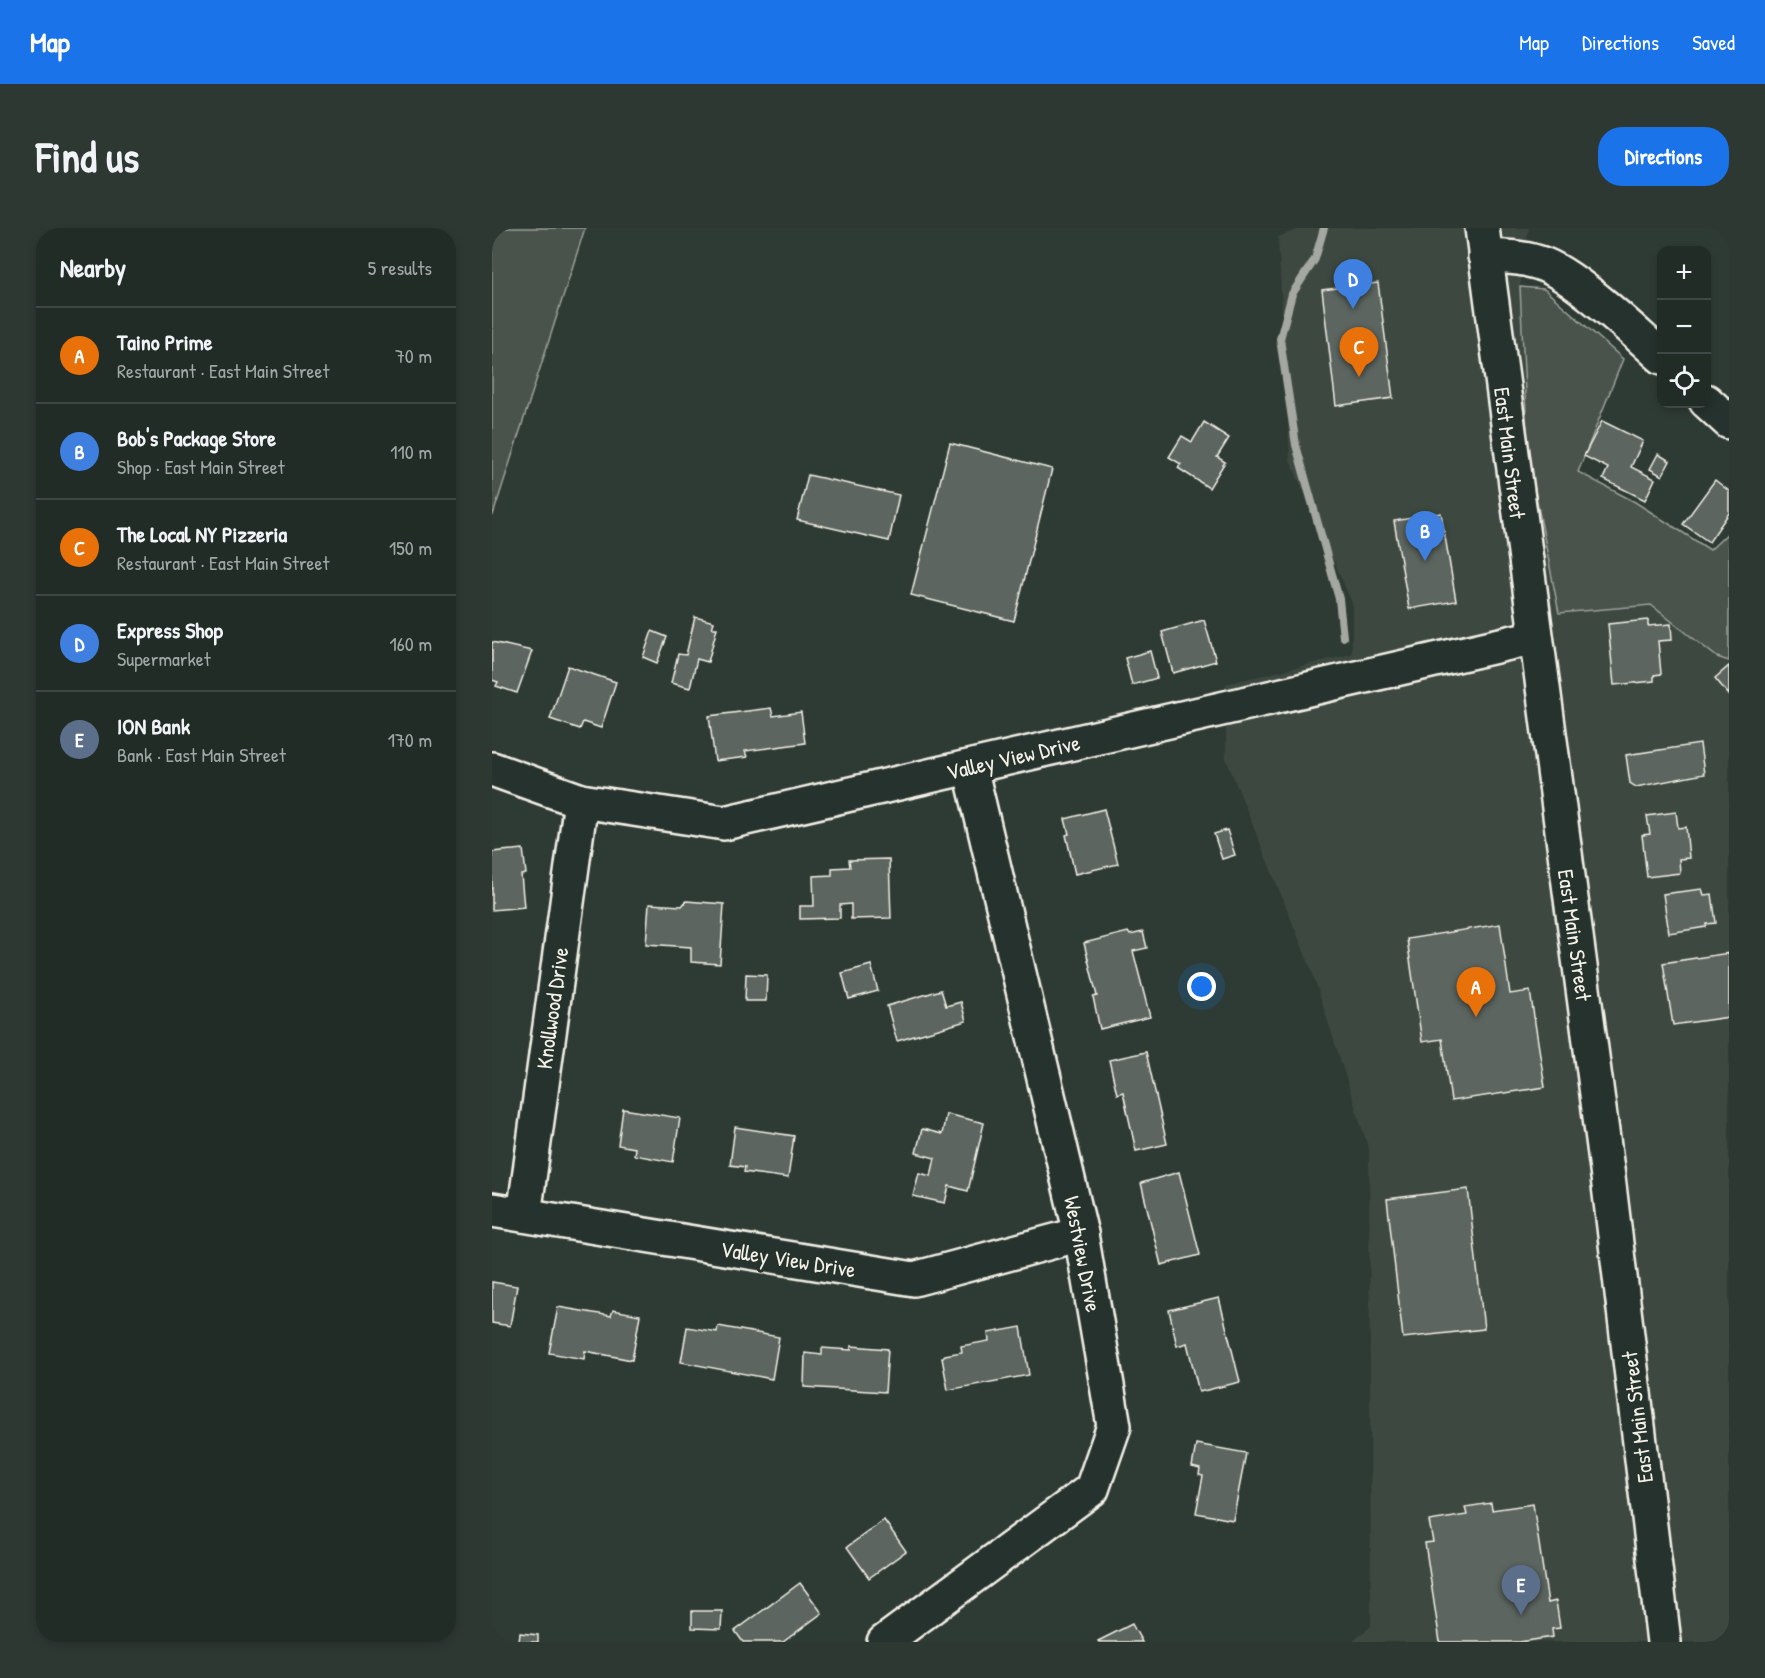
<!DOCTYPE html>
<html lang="en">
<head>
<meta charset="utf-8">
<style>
  body { margin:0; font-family:"Patrick Hand",sans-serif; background:#2e3833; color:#f1f3f6 }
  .controls { position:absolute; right:18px; top:18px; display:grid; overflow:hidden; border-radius:12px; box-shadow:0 3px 9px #0003 }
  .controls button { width:54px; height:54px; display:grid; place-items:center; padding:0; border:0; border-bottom:2px solid #3f4844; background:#222c27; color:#f1f3f6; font:30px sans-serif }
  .you { position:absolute; left:710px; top:759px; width:21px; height:21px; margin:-15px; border:4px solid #fff; border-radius:50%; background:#1a73e8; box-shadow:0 0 0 9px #1a73e833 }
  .badge { display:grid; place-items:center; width:39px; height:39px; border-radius:50%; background:#1a73e8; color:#fff; font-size:20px; font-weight:700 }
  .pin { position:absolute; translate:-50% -50px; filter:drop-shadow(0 2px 3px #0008) }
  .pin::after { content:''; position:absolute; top:32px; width:21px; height:18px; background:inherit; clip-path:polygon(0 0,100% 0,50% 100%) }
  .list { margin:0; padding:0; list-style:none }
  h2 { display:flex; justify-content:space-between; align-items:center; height:78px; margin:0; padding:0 24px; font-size:26px }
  h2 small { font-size:20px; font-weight:400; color:#a2a7a7 }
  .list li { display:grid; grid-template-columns:39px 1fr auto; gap:18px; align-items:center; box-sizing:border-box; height:96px; padding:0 24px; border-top:2px solid #3f4844 }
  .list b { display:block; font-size:22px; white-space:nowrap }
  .list p { margin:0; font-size:20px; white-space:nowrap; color:#a2a7a7 }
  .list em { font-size:20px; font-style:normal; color:#a2a7a7 }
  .icon { flex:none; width:33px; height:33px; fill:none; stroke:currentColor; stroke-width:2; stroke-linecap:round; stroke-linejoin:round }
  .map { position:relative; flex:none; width:1237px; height:1414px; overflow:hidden; border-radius:24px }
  header { display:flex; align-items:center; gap:36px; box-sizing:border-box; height:84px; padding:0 30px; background:#1a73e8; color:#fff }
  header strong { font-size:28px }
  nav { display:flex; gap:33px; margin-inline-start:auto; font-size:21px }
  .intro { display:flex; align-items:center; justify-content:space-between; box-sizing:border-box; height:144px; padding:0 36px }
  h1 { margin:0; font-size:42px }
  .button { padding:15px 27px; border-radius:24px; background:#1a73e8; color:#fff; font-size:21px; font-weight:700 }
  main { display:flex; gap:36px; padding:0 36px }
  aside { flex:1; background:#222c27; border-radius:24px; box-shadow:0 3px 9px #0003 }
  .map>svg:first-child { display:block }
  .built { fill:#3c4841 }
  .green { fill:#48524c; stroke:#9ea29a; stroke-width:1.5 }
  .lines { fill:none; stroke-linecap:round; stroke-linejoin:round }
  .stream { stroke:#a4a8a0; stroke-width:8 }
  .building { fill:#5c655e; stroke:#f4f1e8; stroke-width:1.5 }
  .minor-casing { stroke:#f4f1e8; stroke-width:38 }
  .major-casing { stroke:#f4f1e8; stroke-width:38 }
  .minor { stroke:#26332d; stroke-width:33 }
  .major { stroke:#26332d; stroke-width:33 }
  .labels { text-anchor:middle; stroke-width:6; stroke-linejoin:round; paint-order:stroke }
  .street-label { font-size:22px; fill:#f4f1e8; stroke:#26332d }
</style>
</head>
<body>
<header>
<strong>Map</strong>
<nav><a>Map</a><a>Directions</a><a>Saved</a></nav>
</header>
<div class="intro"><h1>Find us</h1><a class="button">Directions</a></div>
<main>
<aside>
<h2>Nearby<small>5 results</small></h2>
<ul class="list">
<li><span class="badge" style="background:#e8710a">A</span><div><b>Taino Prime</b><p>Restaurant · East Main Street</p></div><em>70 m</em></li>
<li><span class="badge" style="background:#3f7fe0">B</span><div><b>Bob's Package Store</b><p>Shop · East Main Street</p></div><em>110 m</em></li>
<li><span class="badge" style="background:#e8710a">C</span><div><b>The Local NY Pizzeria</b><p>Restaurant · East Main Street</p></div><em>150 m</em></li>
<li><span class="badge" style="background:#3f7fe0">D</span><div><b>Express Shop</b><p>Supermarket</p></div><em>160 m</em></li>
<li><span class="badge" style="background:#5c6f8a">E</span><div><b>ION Bank</b><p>Bank · East Main Street</p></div><em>170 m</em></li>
</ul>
</aside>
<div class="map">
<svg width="1237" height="1414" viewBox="0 0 1237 1414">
  <rect width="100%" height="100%" fill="#2e3b34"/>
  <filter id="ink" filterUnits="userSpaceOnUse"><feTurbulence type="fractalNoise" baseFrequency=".0167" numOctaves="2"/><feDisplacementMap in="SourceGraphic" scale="12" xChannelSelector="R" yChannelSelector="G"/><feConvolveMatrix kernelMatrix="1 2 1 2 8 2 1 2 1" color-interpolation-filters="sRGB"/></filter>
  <g filter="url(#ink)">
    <polygon class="built" points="811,0 1037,0 1028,59 1036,227 1067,384 1159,377 1225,429 1237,433 1237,1414 860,1414 879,1398 877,922 820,743 734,531 734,456 860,426 860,375 798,232 786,9"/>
    <g class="green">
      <polygon points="0,0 93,0 1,287 0,286"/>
      <polygon points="1028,59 1052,61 1131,131 1086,244 1143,274 1218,322 1237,304 1237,433 1225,429 1159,377 1067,385 1036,227"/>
    </g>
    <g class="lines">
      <polyline class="stream" points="832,0 823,31 800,66 788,111 804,217 847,371 851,409"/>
    </g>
    <g class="building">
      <polygon points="886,55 901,170 844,178 830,62"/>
      <polygon points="1110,193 1151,213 1139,239 1163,251 1153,272 1111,251 1116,240 1092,228"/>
      <polygon points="712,194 737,210 725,229 733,234 717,260 686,240 689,236 677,229 690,208 700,214"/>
      <polygon points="458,215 560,241 522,393 419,367"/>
      <polygon points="1166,226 1178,233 1170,248 1158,241"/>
      <polygon points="316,247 407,267 397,313 305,292"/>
      <polygon points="1223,252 1237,263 1237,285 1217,314 1191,296"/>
      <polygon points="949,285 964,373 917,381 902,293"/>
      <polygon points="203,389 222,394 220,400 225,400 216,434 205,431 198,460 179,455 186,426 194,427"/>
      <polygon points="712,392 724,433 681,445 670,404"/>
      <polygon points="1156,392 1156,398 1179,396 1180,412 1166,413 1169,446 1162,447 1162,453 1122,457 1116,396"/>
      <polygon points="160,403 175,409 165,435 151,429"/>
      <polygon points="0,414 40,423 25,465 4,458 6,454 0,452"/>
      <polygon points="658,423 665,450 640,457 633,430"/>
      <polygon points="76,438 124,454 109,500 91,494 88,501 58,491"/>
      <polygon points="1237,438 1237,467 1223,450"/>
      <polygon points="279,480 281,488 309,484 313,515 253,523 255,529 223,533 217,488"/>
      <polygon points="1208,516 1212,546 1144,559 1138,555 1134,527"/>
      <polygon points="612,581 626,636 583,646 574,607 577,606 573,591"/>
      <polygon points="1184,584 1186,600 1194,599 1197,630 1187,631 1188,645 1155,649 1150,607 1158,606 1155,588"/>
      <polygon points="735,602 743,627 730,631 722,606"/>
      <polygon points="31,621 34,646 29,647 32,679 0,682 0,624"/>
      <polygon points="397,631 399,690 359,691 359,676 348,677 348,690 308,691 308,678 322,678 321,648 340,647 340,640 358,639 357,632"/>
      <polygon points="1210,661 1212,667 1220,666 1224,695 1215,696 1214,699 1177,705 1171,666"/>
      <polygon points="194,673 232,676 228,736 199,734 199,719 154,716 157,676 190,678"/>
      <polygon points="1008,696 1018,766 1038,763 1053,859 959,873 950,811 930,814 915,711"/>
      <polygon points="636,704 638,707 651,704 655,720 641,723 658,789 608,801 601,769 605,768 592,715"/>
      <polygon points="1237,725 1237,789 1181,797 1171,735"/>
      <polygon points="379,737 386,763 357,771 350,745"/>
      <polygon points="254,746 275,747 274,773 253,773"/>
      <polygon points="449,762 454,778 469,774 474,793 405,813 395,778"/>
      <polygon points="654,824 675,916 644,923 631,864 625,866 617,832"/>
      <polygon points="131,881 188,890 181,934 142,927 143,920 126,917"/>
      <polygon points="454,886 492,895 476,963 457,958 453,975 421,968 427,945 439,948 443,930 424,925 430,901 450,906"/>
      <polygon points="243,899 302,908 296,950 252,944 253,939 238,937"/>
      <polygon points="687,944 708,1027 669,1037 649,955"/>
      <polygon points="976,961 992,1101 911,1110 895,971"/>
      <polygon points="0,1054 25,1058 18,1098 0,1095"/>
      <polygon points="727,1070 748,1154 707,1164 695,1115 685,1118 677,1082"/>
      <polygon points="66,1079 119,1088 121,1082 148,1087 140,1132 93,1123 92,1131 57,1125"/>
      <polygon points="226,1098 287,1109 280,1151 189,1134 195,1099 225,1104"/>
      <polygon points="529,1099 537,1147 456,1162 450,1130 453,1127 470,1124 469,1118 497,1113 496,1105"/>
      <polygon points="359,1118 396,1121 393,1164 312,1159 313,1125 330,1127 330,1120 359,1122"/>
      <polygon points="704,1216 754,1225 741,1292 704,1285 711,1248 707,1247 708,1241 700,1239"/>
      <polygon points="999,1275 1000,1282 1041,1276 1056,1375 1064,1373 1068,1400 1060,1401 1061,1409 1027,1414 948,1414 933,1315 941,1314 937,1293 975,1287 973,1279"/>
      <polygon points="392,1292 414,1323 377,1350 355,1319"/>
      <polygon points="308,1355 330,1385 291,1414 251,1414 243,1403"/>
      <polygon points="200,1383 230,1383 229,1401 200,1400"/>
      <polygon points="640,1396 650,1414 607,1414 606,1413"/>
      <polygon points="28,1405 46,1407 46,1414 27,1414"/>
    </g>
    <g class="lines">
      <defs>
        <g id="minor">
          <path d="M993,28c21,1 41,1 60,9 32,13 90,67 117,92"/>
          <polyline points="1214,173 1237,194"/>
          <polyline points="0,541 89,573 232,595 1043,409"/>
          <polyline points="0,982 422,1051 589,1006"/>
          <polyline points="32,987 89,573"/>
          <polyline points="392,1414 600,1261 622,1198 589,1006 478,539"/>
        </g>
        <polyline id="major" points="990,0 1116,949 1172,1414"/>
      </defs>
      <use href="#minor" class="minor-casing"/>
      <use href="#major" class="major-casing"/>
      <use href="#minor" class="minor"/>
      <use href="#major" class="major"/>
    </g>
  </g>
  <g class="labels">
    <g class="street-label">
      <text transform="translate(1018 225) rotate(83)" y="8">East Main Street</text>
      <text transform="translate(521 529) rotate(-13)" y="8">Valley View Drive</text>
      <text transform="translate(1083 707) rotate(82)" y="8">East Main Street</text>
      <text transform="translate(60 780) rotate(-82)" y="8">Knollwood Drive</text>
      <text transform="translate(591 1026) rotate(79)" y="8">Westview Drive</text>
      <text transform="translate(296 1031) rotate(9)" y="8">Valley View Drive</text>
      <text transform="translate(1145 1189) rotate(-97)" y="8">East Main Street</text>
    </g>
  </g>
</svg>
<div class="controls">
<button>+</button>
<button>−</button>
<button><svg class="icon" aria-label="locate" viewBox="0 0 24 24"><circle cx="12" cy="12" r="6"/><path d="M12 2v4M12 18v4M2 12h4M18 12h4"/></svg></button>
</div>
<div class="you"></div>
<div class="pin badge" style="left:984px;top:789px;background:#e8710a">A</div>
<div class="pin badge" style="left:933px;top:333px;background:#3f7fe0">B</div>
<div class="pin badge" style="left:867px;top:149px;background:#e8710a">C</div>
<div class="pin badge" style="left:861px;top:81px;background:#3f7fe0">D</div>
<div class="pin badge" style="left:1029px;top:1387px;background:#5c6f8a">E</div>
</div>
</main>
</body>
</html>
